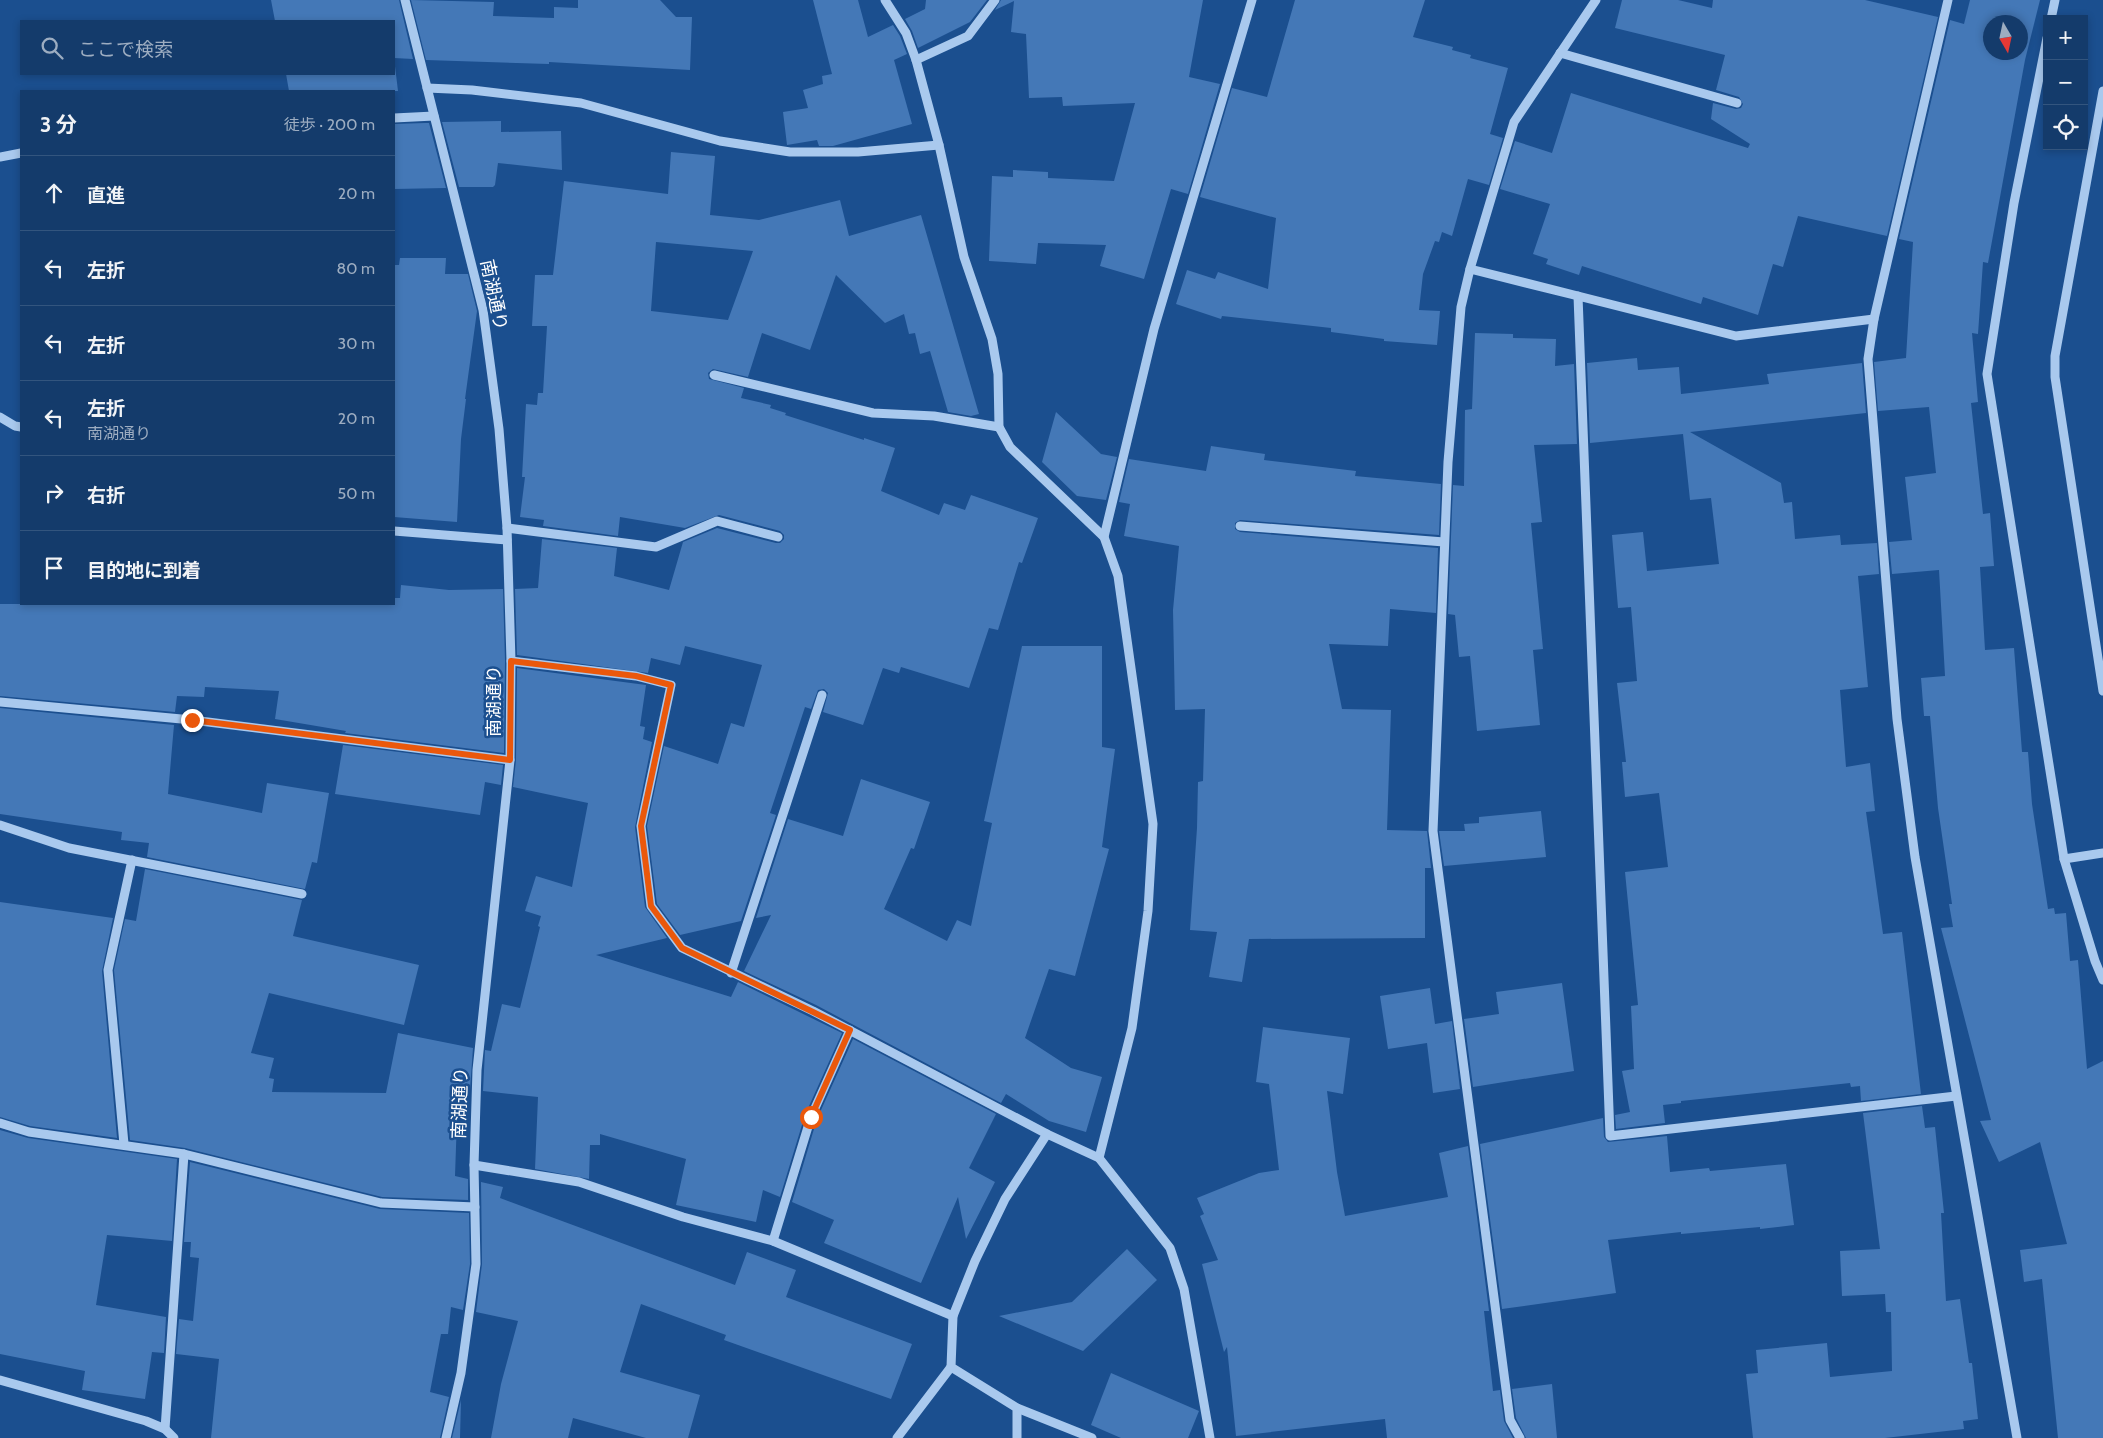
<!DOCTYPE html>
<html lang="ja">
<head>
<meta charset="utf-8">
<style>
  body { margin:0; font-family:Cabin,"Noto Sans JP",sans-serif; background:#1d4271; color:#f1f3f6 }
  .controls { position:absolute; right:15px; top:15px; display:grid; overflow:hidden; border-radius:0px; box-shadow:0 2px 8px #0003 }
  .controls button { width:45px; height:45px; display:grid; place-items:center; padding:0; border:0; border-bottom:1px solid #33557e; background:#143b6b; color:#f1f3f6; font:25px sans-serif }
  .compass { position:absolute; left:1983px; top:15px; width:45px; height:45px; border-radius:50%; background:#143b6b; box-shadow:0 2px 8px #0003; rotate:171deg }
  .stop { position:absolute; width:15px; height:15px; margin:-11px; border:4px solid #ea580c; border-radius:50%; background:#fff }
  .stop.end { background:#ea580c; border-color:#fff; box-shadow:0 1px 5px #0008 }
  .list { margin:0; padding:0; list-style:none }
  h2 { display:flex; justify-content:space-between; align-items:center; height:65px; margin:0; padding:0 20px; font-size:21px }
  h2 small { font-size:16px; font-weight:400; color:#9dadc1 }
  .list li { display:grid; grid-template-columns:32px 1fr auto; gap:15px; align-items:center; box-sizing:border-box; height:75px; padding:0 20px; border-top:1px solid #33557e }
  .list b { display:block; font-size:19px; white-space:nowrap }
  .list p { margin:0; font-size:16px; white-space:nowrap; color:#9dadc1 }
  .list em { font-size:16px; font-style:normal; color:#9dadc1 }
  .icon { flex:none; width:28px; height:28px; fill:none; stroke:currentColor; stroke-width:2; stroke-linecap:round; stroke-linejoin:round }
  .map { position:relative; flex:none; width:2103px; height:1438px; overflow:hidden }
  .search { position:absolute; background:#143b6b; box-shadow:0 2px 8px #0003; left:20px; top:20px; width:375px; height:55px; display:flex; align-items:center; gap:12px; box-sizing:border-box; padding:0 18px; border-radius:0px; color:#9dadc1; font-size:19px }
  .panel { position:absolute; background:#143b6b; box-shadow:0 2px 8px #0003; left:20px; top:90px; width:375px; height:515px; border-radius:0px }
  .map>svg:first-child { display:block }
  .building { fill:#4478b7; fill-rule:evenodd }
  .lines { fill:none; stroke-linecap:round; stroke-linejoin:round }
  .minor { stroke:#a9c9ee; stroke-width:9 }
  .route { stroke:#ea580c; stroke-width:6 }
  .labels { text-anchor:middle; stroke-width:5; stroke-linejoin:round; paint-order:stroke }
  .street-label { font-size:18px; fill:#fff; stroke:#1b4f8f }
</style>
</head>
<body>
<div class="map">
<svg width="2103" height="1438" viewBox="0 0 2103 1438">
  <rect width="100%" height="100%" fill="#1b4f8f"/>
  <g class="building">
    <polygon points="271,0 399,0 413,59 394,58 398,91 289,91 286,74 394,74 394,21 275,21"/>
    <polygon points="411,0 494,2 493,16 554,18 554,7 578,8 578,0 660,0 676,17 692,17 690,70 549,62 549,64 426,60"/>
    <polygon points="813,0 858,0 868,37 893,25 900,36 907,54 894,60 912,124 833,146 819,146 817,140 787,145 783,112 808,108 803,90 823,84 822,76 832,74"/>
    <polygon points="926,0 987,0 970,22 918,48 912,31 905,19 925,9"/>
    <polygon points="1001,0 1203,0 1189,77 1220,84 1188,194 1171,189 1144,279 1100,266 1106,245 1038,243 1036,264 989,261 992,176 1013,177 1013,170 1048,172 1048,178 1114,181 1135,103 1063,106 1062,97 1029,98 1026,34 1011,32 1014,1 995,10"/>
    <polygon points="1295,0 1425,0 1413,37 1453,47 1452,50 1471,55 1470,58 1508,68 1490,134 1503,138 1489,185 1468,179 1452,236 1442,232 1439,242 1435,241 1423,274 1419,310 1440,311 1437,345 1384,341 1384,339 1331,332 1331,328 1222,316 1221,319 1176,304 1187,270 1215,279 1218,272 1268,289 1276,218 1200,197 1232,88 1267,97"/>
    <polygon points="1622,0 1678,0 1712,8 1713,0 1865,0 1938,17 1887,236 1798,216 1783,267 1773,264 1758,315 1703,297 1701,304 1582,266 1579,275 1546,264 1548,259 1533,254 1550,204 1500,189 1515,141 1552,153 1571,93 1748,148 1750,144 1711,119 1713,103 1736,109 1741,108 1743,104 1739,97 1716,90 1725,55 1615,28"/>
    <path d="M1970,0h70l-15,60 -37,203 -5,-1 -5,72 -6,-1 6,69 -7,1 12,111 7,-1 4,53 -14,1 5,83 29,-2 8,104h6l4,52 16,105 6,-1 1,6 11,-1 4,48 8,-1 9,109 16,-8v377h-45l-16,-159 -18,3 -4,-32 47,-6 -27,-102 -41,20 -19,-41 11,-1 -50,-192 12,-1 -4,-23h3l-14,-96 -8,-92h-6l-3,-38 24,-2 -6,-106 -47,4 -3,-32 23,-2 -7,-63 31,-4 -7,-66 -51,4 -4,-49 32,-4 7,-116 -14,-3 51,-219 14,4zM1990,22h30v30h-30z"/>
    <polygon points="501,121 501,132 561,131 562,170 498,163 495,185 493,187 459,187 442,122"/>
    <polygon points="425,123 429,123 446,188 394,189 394,124"/>
    <path d="M671,152l44,4 -5,59 49,5 81,-20 9,36 72,-21 58,199 -8,2 -23,-4 -18,-61 -10,3 -5,-21 -6,1 -5,-20 -19,9 -49,-48 -26,75 -48,-17 -14,44 -35,-8 -5,4 1,6 35,9 -3,10 30,7 -1,3 16,5 -1,2 79,25v-2l31,10 -14,43 58,24 5,-12 21,7 6,-15 67,23 -16,45 -3,-1 -21,68 -9,-2 -20,60 -68,-21 -2,6 -16,-5 -20,57 -40,-13 5,-19 -4,-4 -6,1 -7,19 -6,-2 -35,106 6,2 -35,106 -61,14 -23,-31 -10,-78 17,-80 54,18 13,-41 13,4 18,-62 -77,-19 -5,19 -29,-7 -3,15 -131,-18 -2,-66 23,-1 4,-49 75,9 -3,28 55,14 14,-48 34,-14 59,15h4l4,-4v-4l-4,-4 -61,-16 -34,13 -65,-11 -2,19 -75,-10 1,-6 -24,-3 5,-40h-3l4,-73 11,1 1,-12h5l4,-67h-15l3,-51h18l11,-94 104,13zM656,242l97,9 -25,69 -77,-9z"/>
    <polygon points="400,258 446,258 445,274 468,274 477,311 465,399 466,399 461,439 457,522 394,517 394,265 399,265"/>
    <polygon points="1475,333 1513,334 1513,338 1556,339 1555,366 1574,364 1577,444 1534,445 1542,522 1531,523 1543,649 1533,650 1540,725 1477,731 1470,656 1459,657 1455,615 1448,614 1453,485 1464,486 1465,410 1472,409"/>
    <polygon points="1637,358 1638,370 1679,367 1681,394 1769,384 1767,374 1862,363 1866,413 1690,432 1781,483 1784,503 1792,502 1795,539 1840,535 1841,545 1877,543 1879,574 1858,576 1868,687 1840,690 1846,767 1870,763 1875,811 1866,812 1883,934 1902,932 1921,1094 1861,1101 1860,1086 1851,1087 1850,1083 1681,1101 1681,1103 1663,1105 1665,1123 1616,1129 1615,1115 1630,1112 1622,1071 1634,1069 1631,1006 1638,1005 1625,872 1668,867 1659,793 1625,797 1622,762 1626,762 1617,683 1637,681 1631,607 1618,608 1612,535 1643,532 1647,571 1719,564 1711,498 1690,500 1683,434 1590,443 1587,363"/>
    <polygon points="1056,412 1101,454 1117,457 1106,500 1077,496 1042,462"/>
    <polygon points="1211,446 1265,454 1264,460 1356,471 1355,476 1441,484 1439,535 1240,520 1235,523 1235,529 1240,532 1438,548 1436,613 1390,609 1388,646 1329,644 1342,709 1391,710 1387,830 1427,831 1431,868 1425,868 1425,938 1249,939 1242,982 1209,977 1217,932 1190,930 1197,828 1198,782 1203,781 1205,709 1175,710 1173,610 1179,546 1124,536 1130,504 1119,502 1129,459 1206,471"/>
    <polygon points="401,585 449,590 503,589 505,661 504,753 345,733 346,731 275,719 279,691 205,687 204,697 177,696 175,712 0,696 0,604 394,604 394,598 400,598"/>
    <polygon points="1022,646 1102,646 1102,747 1115,749 1102,847 1109,849 1075,976 1049,969 1025,1038 1071,1068 1102,1077 1086,1132 1049,1121 1006,1094 1001,1103 816,1005 744,971 771,915 756,918 788,819 843,836 861,779 930,802 914,849 911,848 884,909 947,941 957,920 971,926 992,823 984,821"/>
    <polygon points="517,668 646,685 640,726 645,727 643,739 652,742 635,827 645,907 667,938 596,955 731,997 738,982 842,1033 805,1115 780,1197 763,1190 756,1222 676,1205 686,1159 600,1134 600,1145 590,1145 589,1179 535,1169 538,1097 483,1091 485,1050 491,1051 502,1004 520,1008 540,927 538,926 541,916 525,911 536,876 572,887 588,803 513,787 516,760"/>
    <polygon points="0,708 174,725 168,794 262,813 267,783 329,793 317,863 312,862 305,889 147,857 149,843 121,840 122,832 0,814"/>
    <polygon points="343,745 503,765 501,785 485,782 480,815 335,794"/>
    <polygon points="1541,811 1546,857 1444,866 1439,831 1465,831 1464,824 1479,823 1479,817"/>
    <polygon points="145,869 302,900 293,936 419,965 404,1025 269,993 251,1053 274,1058 269,1078 274,1079 272,1092 386,1093 398,1033 473,1048 470,1090 458,1089 455,1176 468,1179 468,1200 382,1197 185,1148 130,1140 114,970 125,919 136,921"/>
    <polygon points="0,902 113,918 102,971 117,1138 30,1126 0,1117"/>
    <polygon points="1562,983 1574,1071 1473,1087 1464,1019 1499,1014 1496,992"/>
    <polygon points="1430,988 1435,1024 1452,1021 1460,1089 1433,1093 1427,1043 1388,1049 1380,996"/>
    <polygon points="1263,1027 1350,1038 1343,1094 1327,1091 1337,1172 1345,1216 1448,1197 1439,1153 1468,1146 1489,1311 1484,1311 1493,1391 1500,1390 1504,1421 1513,1438 1387,1438 1385,1419 1236,1436 1227,1347 1224,1352 1202,1264 1218,1260 1200,1216 1204,1214 1197,1198 1259,1173 1279,1170 1269,1084 1256,1082"/>
    <polygon points="853,1039 996,1114 969,1168 995,1182 966,1239 958,1197 921,1283 824,1243 834,1220 792,1202 817,1119"/>
    <polygon points="1922,1106 1925,1128 1935,1127 1944,1213 1941,1213 1946,1301 1960,1299 1969,1363 1972,1363 1978,1419 1963,1421 1964,1429 1885,1438 1753,1438 1746,1374 1758,1373 1756,1350 1827,1343 1830,1377 1892,1371 1891,1312 1886,1312 1885,1294 1842,1296 1840,1251 1880,1249 1863,1113"/>
    <polygon points="1603,1118 1604,1137 1608,1142 1667,1136 1670,1172 1709,1168 1710,1171 1786,1164 1794,1225 1760,1229 1760,1227 1681,1234 1681,1232 1608,1240 1616,1293 1502,1309 1480,1144"/>
    <polygon points="0,1130 28,1138 177,1159 172,1241 107,1235 96,1305 166,1317 164,1353 152,1352 145,1399 82,1390 85,1371 0,1354"/>
    <polygon points="190,1162 380,1209 469,1213 470,1264 463,1310 451,1307 448,1334 441,1334 430,1392 449,1397 440,1438 211,1438 219,1359 176,1354 179,1319 193,1321 199,1258 190,1257 191,1242 184,1242"/>
    <polygon points="481,1182 503,1187 500,1198 735,1285 747,1252 796,1270 786,1297 912,1344 891,1399 724,1340 726,1335 641,1304 620,1372 700,1395 688,1438 646,1438 573,1418 568,1438 491,1438 501,1384 518,1321 476,1312 482,1264"/>
    <polygon points="1127,1249 1157,1280 1083,1351 999,1316 1072,1302"/>
    <polygon points="1111,1373 1199,1411 1188,1438 1121,1438 1091,1425"/>
    <polygon points="1552,1384 1557,1438 1526,1438 1516,1418 1512,1389"/>
    <polygon points="461,1400 460,1438 452,1438"/>
  </g>
  <g class="lines">
    <g class="minor">
      <polyline points="405,0 483,310 499,429 507,528 511,661 510,760 477,1070 474,1165 476,1264 461,1373 446,1438"/>
      <polyline points="885,0 906,33 916,60 939,145 964,257 992,339 998,374 999,427 1010,447 1104,537 1118,576 1153,824 1148,911 1132,1028 1099,1158"/>
      <polyline points="1948,0 1874,319 1868,359 1897,719 1915,857 2017,1438"/>
      <polyline points="2051,19 2055,0"/>
      <polyline points="2047,38 2014,203 1987,374 2064,859 2095,961 2103,980"/>
      <polyline points="1560,53 1737,103"/>
      <polyline points="916,60 968,36 995,0"/>
      <polyline points="427,88 472,90 581,103 720,141 790,152 858,152 939,145"/>
      <polyline points="2103,91 2055,356 2055,377 2103,691"/>
      <polyline points="394,118 434,116"/>
      <polyline points="0,157 21,153"/>
      <polyline points="1470,269 1514,122 1596,0"/>
      <polyline points="1874,319 1736,336 1578,296 1610,1136 1956,1096"/>
      <polyline points="714,375 873,413 934,416 999,427"/>
      <polyline points="0,417 15,426 21,427"/>
      <polyline points="1240,526 1444,542"/>
      <polyline points="507,528 656,547 717,521 778,537"/>
      <polyline points="394,531 507,540"/>
      <polyline points="1104,537 1154,329 1252,0"/>
      <polyline points="511,661 636,676 671,685 641,826 651,906 682,948 813,1011 1047,1134 1099,1158 1170,1248 1184,1289 1210,1438"/>
      <polyline points="0,702 192,720 510,760"/>
      <polyline points="0,825 69,848 302,894"/>
      <polyline points="2064,859 2103,853"/>
      <polyline points="731,973 822,695"/>
      <polyline points="0,1123 29,1132 184,1154 381,1203 475,1207"/>
      <polyline points="124,1144 108,970 132,860"/>
      <polyline points="474,1165 579,1182 683,1217 773,1241 953,1316"/>
      <polyline points="773,1241 811,1117 850,1030"/>
      <polyline points="0,1380 146,1421 165,1429 174,1438"/>
      <polyline points="1017,1408 1092,1438"/>
      <polyline points="165,1429 184,1154"/>
      <polyline points="897,1438 951,1367"/>
      <polyline points="1017,1438 1017,1408 951,1367 953,1316 975,1261 1005,1199 1047,1134"/>
      <polyline points="1520,1438 1510,1420 1433,831 1448,462 1461,307 1470,269 1578,296"/>
    </g>
  </g>
  <g class="lines">
    <polyline class="route" points="192,720 510,760 511,661 636,676 671,685 641,826 651,906 682,948 850,1030 811,1117"/>
  </g>
  <g class="labels">
    <g class="street-label">
      <text transform="translate(494 295) rotate(78)" y="6">南湖通り</text>
      <text transform="translate(494 701) rotate(-90)" y="6">南湖通り</text>
      <text transform="translate(460 1103) rotate(-88)" y="6">南湖通り</text>
    </g>
  </g>
</svg>
<div class="controls">
<button>+</button>
<button>−</button>
<button><svg class="icon" aria-label="locate" viewBox="0 0 24 24"><circle cx="12" cy="12" r="6"/><path d="M12 2v4M12 18v4M2 12h4M18 12h4"/></svg></button>
</div>
<svg class="compass" viewBox="-18 -18 36 36"><path d="M0-13l5 13h-10z" fill="#e53935"/><path d="M0 13l5-13h-10z" fill="#9dadc1"/></svg>
<div class="stop" style="left:811px;top:1117px"></div>
<div class="stop end" style="left:192px;top:720px"></div>
<div class="search"><svg class="icon" aria-label="search" viewBox="0 0 24 24"><circle cx="10" cy="10" r="6"/><path d="M15 15l6 6"/></svg>ここで検索</div>
<section class="panel">
<h2>3 分<small>徒歩 · 200 m</small></h2>
<ul class="list">
<li><svg class="icon" aria-label="ahead" viewBox="0 0 24 24"><path d="M12 20V5M6 11l6-6 6 6"/></svg><div><b>直進</b></div><em>20 m</em></li>
<li><svg class="icon" aria-label="left" viewBox="0 0 24 24"><path d="M17 20v-9H6M10 6l-5 5 5 5"/></svg><div><b>左折</b></div><em>80 m</em></li>
<li><svg class="icon" aria-label="left" viewBox="0 0 24 24"><path d="M17 20v-9H6M10 6l-5 5 5 5"/></svg><div><b>左折</b></div><em>30 m</em></li>
<li><svg class="icon" aria-label="left" viewBox="0 0 24 24"><path d="M17 20v-9H6M10 6l-5 5 5 5"/></svg><div><b>左折</b><p>南湖通り</p></div><em>20 m</em></li>
<li><svg class="icon" aria-label="right" viewBox="0 0 24 24"><path d="M7 20v-9h11M14 6l5 5-5 5"/></svg><div><b>右折</b></div><em>50 m</em></li>
<li><svg class="icon" aria-label="arrive" viewBox="0 0 24 24"><path d="M6 21V4h12l-3 4 3 4H6"/></svg><div><b>目的地に到着</b></div></li>
</ul>
</section>
</div>
</body>
</html>
